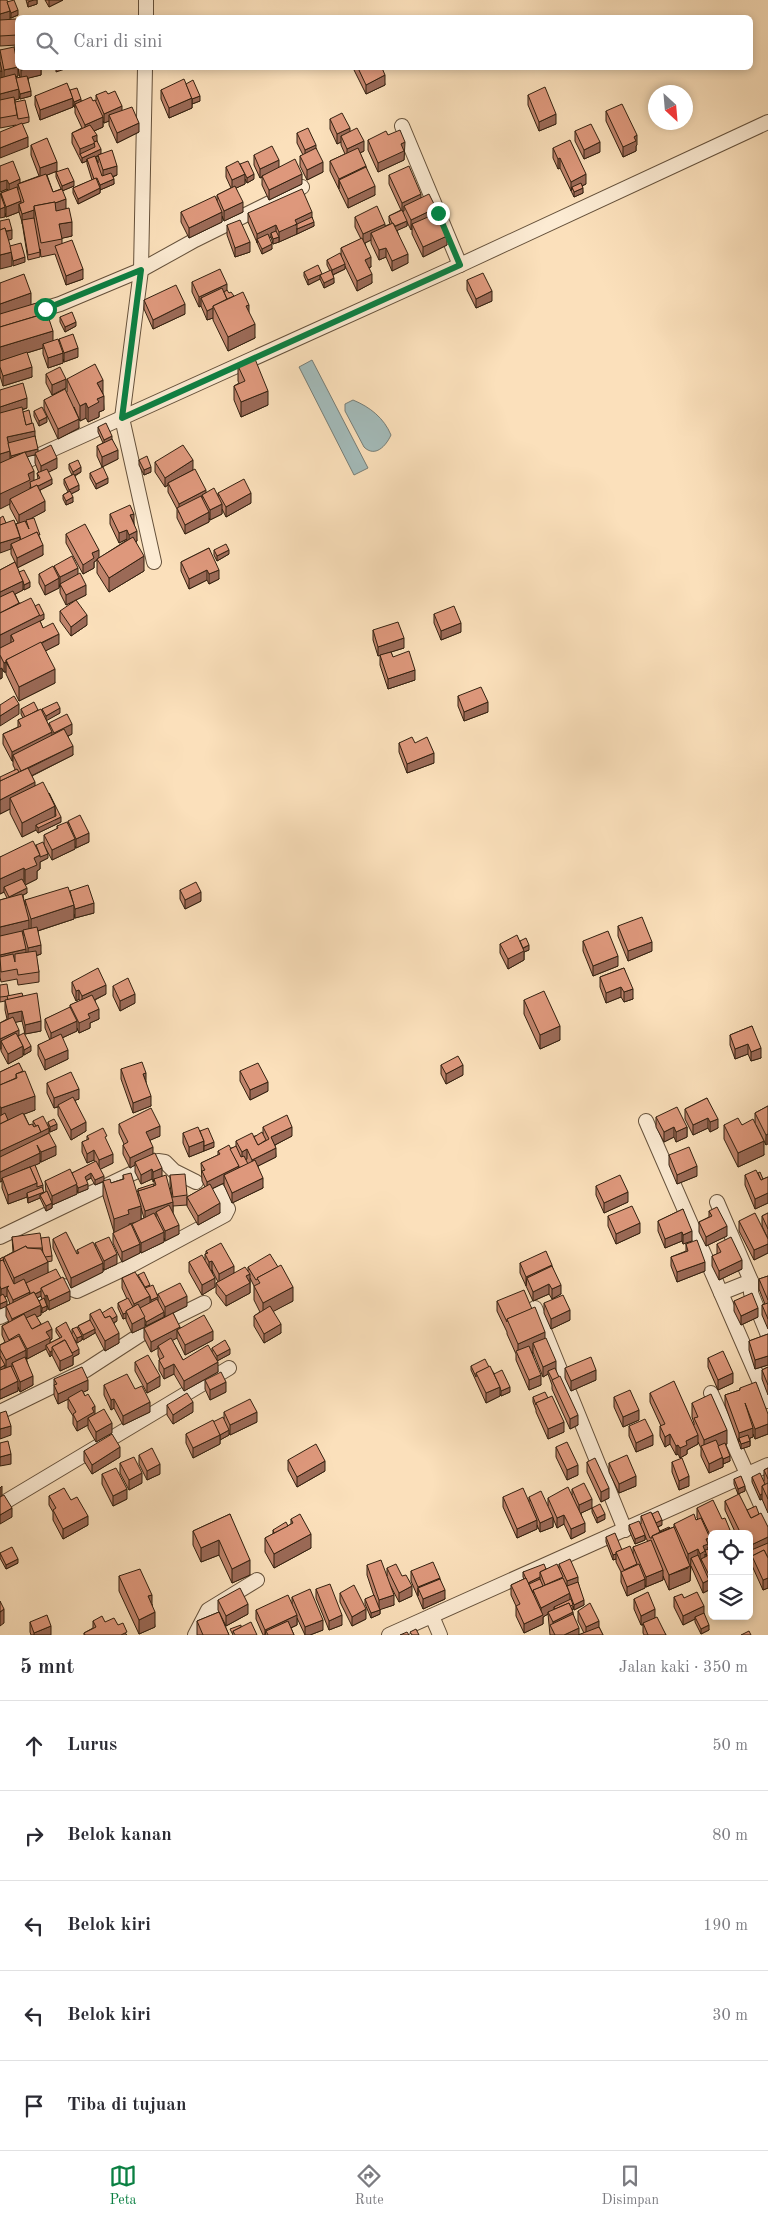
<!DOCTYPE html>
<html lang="id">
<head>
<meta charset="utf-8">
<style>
  body { margin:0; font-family:"Old Standard TT",serif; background:#f2f2f3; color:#2b2b33 }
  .controls { position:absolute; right:15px; bottom:15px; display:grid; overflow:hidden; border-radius:8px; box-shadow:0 2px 8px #0003 }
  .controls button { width:45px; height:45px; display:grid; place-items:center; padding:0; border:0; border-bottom:1px solid #e1e1e2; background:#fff; color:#2b2b33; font:25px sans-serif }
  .compass { position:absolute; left:648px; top:85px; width:45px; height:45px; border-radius:50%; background:#fff; box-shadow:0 2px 8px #0003; rotate:154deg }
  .stop { position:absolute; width:15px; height:15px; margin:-11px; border:4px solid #0b8043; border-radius:50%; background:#fff }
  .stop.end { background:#0b8043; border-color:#fff; box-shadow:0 1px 5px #0008 }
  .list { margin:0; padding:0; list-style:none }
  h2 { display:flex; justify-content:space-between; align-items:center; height:65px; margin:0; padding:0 20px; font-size:21px }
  h2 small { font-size:16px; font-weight:400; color:#7c7c81 }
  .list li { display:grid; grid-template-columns:32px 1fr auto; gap:15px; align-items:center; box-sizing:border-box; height:90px; padding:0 20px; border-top:1px solid #e1e1e2 }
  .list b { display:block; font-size:19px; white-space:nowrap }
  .list em { font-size:16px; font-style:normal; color:#7c7c81 }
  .icon { flex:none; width:28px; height:28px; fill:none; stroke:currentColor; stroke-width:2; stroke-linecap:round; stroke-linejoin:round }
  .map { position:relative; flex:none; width:768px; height:1635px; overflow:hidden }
  .search { position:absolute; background:#fff; box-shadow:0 2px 8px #0003; left:15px; right:15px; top:15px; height:55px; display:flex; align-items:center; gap:12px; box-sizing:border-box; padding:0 18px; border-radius:8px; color:#7c7c81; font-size:19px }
  .sheet { height:515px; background:#fff }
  nav { display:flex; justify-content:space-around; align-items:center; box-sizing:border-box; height:70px; border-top:1px solid #e1e1e2; background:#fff; font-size:14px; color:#7c7c81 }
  nav a { display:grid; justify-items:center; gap:2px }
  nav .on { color:#0b8043 }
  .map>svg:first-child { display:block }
  .water { fill:#a3bbba; stroke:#767d76 }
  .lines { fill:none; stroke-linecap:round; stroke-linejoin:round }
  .minor-casing { stroke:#65513b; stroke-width:16 }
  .minor { stroke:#fcebd3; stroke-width:14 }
  .wall { fill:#bf836b; stroke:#332110; fill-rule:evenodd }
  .shaded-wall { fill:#9b6a57; stroke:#332110 }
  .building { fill:#de987c; stroke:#332110 }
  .route { stroke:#0b8043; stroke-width:6 }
</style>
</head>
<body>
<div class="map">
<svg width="768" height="1635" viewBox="0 0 768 1635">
  <rect width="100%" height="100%" fill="#fbe0bb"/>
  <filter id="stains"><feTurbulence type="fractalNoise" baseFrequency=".004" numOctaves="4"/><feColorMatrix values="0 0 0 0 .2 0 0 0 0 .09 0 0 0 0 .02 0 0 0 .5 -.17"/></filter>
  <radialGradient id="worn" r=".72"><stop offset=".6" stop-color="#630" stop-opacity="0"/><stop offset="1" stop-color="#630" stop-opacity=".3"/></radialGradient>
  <g class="water">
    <polygon points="312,360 368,468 354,475 299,367"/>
    <path d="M353,400c17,7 31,18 38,35 -5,11 -16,23 -27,12l-19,-36v-7z"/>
  </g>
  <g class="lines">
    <defs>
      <g id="minor">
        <polyline points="146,18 146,0"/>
        <polyline points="145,68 141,270 122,418 154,562"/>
        <polyline points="402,126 460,265"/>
        <polyline points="0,322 60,304 141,270 195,240 302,187"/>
        <polyline points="0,473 460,265 768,122"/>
        <polyline points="646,1121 768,1401"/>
        <polyline points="717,1202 751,1281 751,1293 768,1335"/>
        <polyline points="0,1237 158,1161 165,1162 174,1171 196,1182"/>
        <polyline points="721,1293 751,1281"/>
        <polyline points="535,1308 625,1530"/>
        <polyline points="0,1317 64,1286 77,1291 130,1266 225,1215 228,1209 218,1190"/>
        <polyline points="711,1393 768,1521"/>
        <polyline points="0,1412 86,1370 143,1333 204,1303"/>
        <polyline points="0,1505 229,1368"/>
        <polyline points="432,1616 440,1635"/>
        <polyline points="195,1635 208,1610 257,1580"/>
        <polyline points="389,1635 768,1465"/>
      </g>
    </defs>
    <use href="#minor" class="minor-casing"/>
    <use href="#minor" class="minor"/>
  </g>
  <g class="wall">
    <polygon points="0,0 7,2 18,15 11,18 10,17 10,19 17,35 17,45 0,46"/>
    <polygon points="26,0 37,0 37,4 28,7"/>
    <polygon points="45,0 63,0 49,7"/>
    <path d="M18,45v23h31l-8,1v6l-13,3 3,18 -11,3 -1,-3v3l-4,1v3l14,14v5l-7,2 6,23 -12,-22 -16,3v-78l15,4v-8zM18,68l2,10h-4v-1l2,-1z"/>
    <polygon points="354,68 382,68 385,85 366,94 354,70"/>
    <polygon points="186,84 200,101 192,104 192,108 169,118 161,99 161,90"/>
    <path d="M70,90l11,11h15v-6l12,-1 14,17 17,21 -22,11 -8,-18v-4l-5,2 -1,-2v6l-9,4 7,23 16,21 -4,2 1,7 -14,6v3l-22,11 -5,-11v-5l19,-8 -5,-16v-3l-5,2 -10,-20v-10l10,-5 -7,-15v-6h-1l-1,-2v2l-33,13 -5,-15v-9zM98,156v7l-2,-6z"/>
    <polygon points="528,95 556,124 539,131 528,105"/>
    <polygon points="606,111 637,145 636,146 636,151 623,157 606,121"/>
    <polygon points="330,119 350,131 364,151 360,153 366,167 375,195 348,208 330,171 330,161 345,154 341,145 341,142 337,144 330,129"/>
    <polygon points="575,131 600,152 584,159 575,141"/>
    <polygon points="297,133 316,148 323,172 307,180 300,166 300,156 303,155 297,143"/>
    <polygon points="388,135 405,151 404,152 404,160 378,172 368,150 368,140"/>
    <polygon points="31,145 57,171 47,175 53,192 61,189 56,177 56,172 74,186 62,191 72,236 62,238 62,244 83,279 66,285 55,254 41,257 40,249 40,257 28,260 22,222 19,212 6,217 5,213 5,217 1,193 8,190 7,189 0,192 0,166 20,183 39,176 31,155"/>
    <polygon points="553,148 586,184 582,186 583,193 574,197 560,168 558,169 553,158"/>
    <polygon points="254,155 279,167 302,184 269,200 262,185 262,177 260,178 254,165"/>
    <polygon points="240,165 254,179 247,183 245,179 245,184 236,188 243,212 224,221 222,216 222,222 189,238 181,222 181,212 217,201 217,195 231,188 226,177 226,167"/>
    <polygon points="389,175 421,197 436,213 447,245 423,257 412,234 412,229 411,230 407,222 407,226 397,230 408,263 392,271 386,257 379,260 371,243 371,240 365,243 371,267 369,268 372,283 357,291 345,266 345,269 333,275 334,283 324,288 320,279 308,285 304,276 304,272 322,275 330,271 327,265 327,260 341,256 341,248 361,239 355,227 355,217 385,226 390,224 389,221 389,216 401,210 389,184"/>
    <polygon points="248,213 312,217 314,226 297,234 297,233 297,234 279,242 279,240 279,242 273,244 271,237 269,238 272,249 262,254 248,222"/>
    <polygon points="227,225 250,252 235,257 227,235"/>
    <polygon points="467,280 492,301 476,308 467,290"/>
    <polygon points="192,282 227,291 229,293 234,296 249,313 255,338 228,351 213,320 213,318 207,320 201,306 199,307 192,292"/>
    <polygon points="0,283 31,305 43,314 53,341 59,342 59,339 78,357 64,362 63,359 63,363 48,368 43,354 43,348 27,353 32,377 3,386 0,376"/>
    <polygon points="144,300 185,314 153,329 144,309"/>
    <polygon points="60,317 76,326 65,332 60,322"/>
    <polygon points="238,366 268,405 241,417 234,400 234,386 239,383 238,381"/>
    <polygon points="46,374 66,388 52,395 46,383"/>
    <polygon points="67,379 103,394 104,410 99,412 99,417 88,422 86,418 80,421 74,407 79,428 58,439 44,409 44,400 67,392"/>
    <path d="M0,390l27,18 -5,2 13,26 3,16 19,16 -9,4 4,12 -12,6 5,21 -16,8 11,19 3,17 -26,13 2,4 11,15 -6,3 -1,-1v1l-8,4 4,9 16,3 9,13 -4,2 3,7 16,16 -14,7 10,32 -36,18 -13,-27v-2h-2l-2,-3v9l-2,1v-109l15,-8 -4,-8v-5l-5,-26 10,1 2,-1 -8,-15zM35,455v8l4,10h-2l1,6 -4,2 -7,-25z"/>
    <polygon points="34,411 47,422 39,426 34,416"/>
    <polygon points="98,427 112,439 118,459 102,467 97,456 97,446 103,443 98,432"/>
    <polygon points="139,460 151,472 144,475 139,465"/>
    <polygon points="155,462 193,470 206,493 218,497 218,493 251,503 226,517 222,509 222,514 210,520 209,518 209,522 185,534 177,518 177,509 168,492 168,485 165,487 155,472"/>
    <polygon points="69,464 81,472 75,476 79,490 71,494 73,502 66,505 63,499 63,495 68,492 64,484 64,479 72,475 69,469"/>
    <polygon points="90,473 108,483 96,489 90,478"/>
    <polygon points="110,514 134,523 137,541 136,542 144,571 109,592 97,573 97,560 94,562 94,568 83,574 66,543 66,534 99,558 127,540 127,539 119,543 110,524"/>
    <polygon points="209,548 219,579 209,584 207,580 189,589 181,571 181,562"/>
    <polygon points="214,550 229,554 217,561 214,555"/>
    <polygon points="54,566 78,574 86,595 66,605 60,593 60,587 59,585 59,588 45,595 39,583 39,574 54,568"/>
    <polygon points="60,611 87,625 71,636 60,621"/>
    <polygon points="434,614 461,632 441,640 434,623"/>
    <polygon points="373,630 404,648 391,652 393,657 415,680 388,689 380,665 380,655 378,656 373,640"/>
    <polygon points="458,696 488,712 464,721 458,706"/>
    <polygon points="21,709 38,710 42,712 42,709 60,713 46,720 49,726 49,723 72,734 68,736 73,755 32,776 35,786 61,822 38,833 36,830 22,837 10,813 10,809 0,814 15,769 13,765 13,761 12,761 3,744 3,734 18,727 18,720 23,718 21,714"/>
    <polygon points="399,743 415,743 434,763 407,773 399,752"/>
    <polygon points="68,821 89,842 76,848 75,846 75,849 52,860 44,845 44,835 57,829 57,826 68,824"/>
    <polygon points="36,845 48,858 40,862 40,869 37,871 37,879 25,885 27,893 23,895 25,906 25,900 70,891 94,913 75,918 74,914 74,919 38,931 41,954 36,956 39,972 39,982 18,985 17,979 1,982 0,977 0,900 7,898 4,892 0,894 0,857"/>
    <polygon points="180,890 201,901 185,909 180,899"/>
    <polygon points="618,926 652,951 628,961 618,936"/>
    <polygon points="520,941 529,950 524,952 524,960 508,969 500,953 500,944"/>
    <polygon points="583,941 618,966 593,976 583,951"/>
    <polygon points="624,968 633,999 624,1002 621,997 606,1003 600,987 600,977"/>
    <polygon points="72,982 106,994 95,1000 99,1019 90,1023 90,1028 79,1033 77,1028 77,1031 62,1038 68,1059 45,1070 38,1055 38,1045 50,1040 45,1028 45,1019 70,1008 70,1005 80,1001 79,999 76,1001 72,992"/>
    <polygon points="0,985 9,996 23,996 41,1031 25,1034 22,1021 15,1022 19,1036 31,1051 24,1055 23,1053 23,1056 8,1064 1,1051 0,1023 7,1019 5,1010 5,1001 0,1002"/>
    <polygon points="113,986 135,1003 120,1011 113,996"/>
    <polygon points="524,1000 560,1040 540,1049 524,1014"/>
    <polygon points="752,1026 761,1058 751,1061 748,1054 735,1059 730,1045 730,1035"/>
    <path d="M19,1063l16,47 -11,4 5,11 4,1v-5l15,6v-5l9,7 -7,3 -1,-4v5l-8,4 15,18 -15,7 -1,-2v3l-5,2 9,28 2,-1 -1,-11 27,-8 23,-11 -1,-2 -7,3 -5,-11v-10l5,-2v-4l20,7 6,20 -13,6 4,12 7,2 12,-4v-4l15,24v-10l16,-4v-3l-2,-3 -11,5 -6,-12v-7l-5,3 -7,-14v-9l1,-1 -5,-11v-9l41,12 -10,4 3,14 9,22 10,22 -2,-13v-10l17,20v10l-14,1v6l6,22 -14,7 -1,-3v4l-23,11 -1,-2v2l-18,9 -9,-19v-10l1,-1 -11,-36v-14l-8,3 -4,-7 -5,3 2,8 -10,4 -1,-3v4l-25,11v3l-6,3 -6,-13 -12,5 -1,-6 -19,7 -6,-16v-7l-2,1v-110zM141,1208l3,10 -3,1z"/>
    <polygon points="441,1065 463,1075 446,1084 441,1074"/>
    <polygon points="121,1069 146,1082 151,1106 133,1113 121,1079"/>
    <polygon points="240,1071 268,1091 250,1100 240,1081"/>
    <polygon points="47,1083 79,1099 75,1100 86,1131 71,1140 58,1115 58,1107 54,1108 47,1093"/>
    <polygon points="707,1098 718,1128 710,1132 708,1128 693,1135 685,1119 685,1109"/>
    <polygon points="768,1106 766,1145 756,1125 764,1155 738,1167 724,1139 724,1125 742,1125 755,1123 755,1113"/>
    <polygon points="656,1117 687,1127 687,1137 676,1142 674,1137 664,1142 656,1127"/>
    <polygon points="263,1127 292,1136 275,1145 276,1157 258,1166 263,1188 232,1203 224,1185 224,1183 212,1189 220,1213 198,1225 187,1206 187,1197 205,1187 202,1181 201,1163 218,1155 218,1151 236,1147 236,1141 263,1134"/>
    <polygon points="200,1131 214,1147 204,1151 204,1149 204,1151 189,1157 183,1143 183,1133"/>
    <polygon points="669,1155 697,1176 677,1184 669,1165"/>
    <polygon points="758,1173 763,1179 768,1177 768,1203 755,1209 745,1185 745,1175"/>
    <polygon points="596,1186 628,1202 604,1213 596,1195"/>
    <polygon points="683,1209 692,1241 683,1244 682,1241 665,1248 658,1231 658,1221"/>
    <polygon points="709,1211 727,1236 706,1246 699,1232 699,1222 709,1217"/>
    <polygon points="768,1213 768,1239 762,1226 762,1216"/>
    <polygon points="608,1216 640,1233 616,1244 608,1226"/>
    <polygon points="739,1221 768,1239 768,1253 754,1260 739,1231"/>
    <path d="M12,1237l29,1 11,18v5l-5,1 1,11 22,27 -21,10 -2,-5v5l-5,3 -1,-3v5l-5,2 5,7 11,15 -2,1v3l10,-5 -4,-6v-4l16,6v-5l6,-1v-2l12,-6v-6l12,-1 15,8 -3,2 5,20 -14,8 -10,-19v1l-12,7 -1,-2v2l-5,3 -4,-6 6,17 -6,3v8l-13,6 -8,-16 -2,2 -4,-8 -19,10 -1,-2 7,28 -13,7 -2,-5v4l-18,8v-54l5,-3 -3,-7v-9l7,-4 -3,-6v-10l4,-2 -3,-8 -2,1 -5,12v-50l13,-7zM41,1296l1,3 -3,2 -2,-3z"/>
    <polygon points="53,1239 77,1254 77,1250 95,1247 95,1243 117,1264 104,1270 103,1268 103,1272 71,1288 53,1248"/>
    <polygon points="686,1244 705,1271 677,1282 671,1266 671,1257 686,1251"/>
    <polygon points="717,1244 742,1269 719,1280 712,1266 712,1256 717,1254"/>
    <polygon points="206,1251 234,1273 248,1272 248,1267 293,1301 273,1311 281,1333 264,1343 254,1326 254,1316 260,1312 254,1300 254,1286 250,1278 250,1293 226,1306 216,1293 216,1283 218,1282 212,1270 215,1287 202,1295 189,1272 189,1262 205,1260 205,1254 206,1254"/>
    <polygon points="520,1263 552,1266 561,1294 552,1299 549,1294 533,1301 520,1273"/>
    <polygon points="138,1275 150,1286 158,1295 187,1306 173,1313 180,1328 213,1340 185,1355 177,1338 172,1340 183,1360 212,1352 212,1348 230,1354 217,1361 218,1372 184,1391 174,1374 164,1379 159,1370 159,1360 160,1360 158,1355 158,1348 151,1352 144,1338 144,1328 165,1317 164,1315 164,1317 146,1326 145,1324 145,1327 132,1333 126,1320 126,1318 123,1319 118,1308 118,1303 127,1299 122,1288 122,1278"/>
    <polygon points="768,1276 768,1329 762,1315 762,1305 765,1304 759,1289 759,1279"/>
    <polygon points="497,1301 545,1338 556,1371 578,1425 570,1429 552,1389 552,1385 548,1374 543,1377 533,1352 532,1352 541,1385 529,1390 516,1360 516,1354 507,1334 507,1332 497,1311"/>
    <polygon points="734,1301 758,1317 741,1325 734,1311"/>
    <polygon points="544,1303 570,1320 551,1329 544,1313"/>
    <polygon points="768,1334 768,1365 755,1369 749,1350 749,1341"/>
    <polygon points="708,1358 733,1383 718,1390 708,1367"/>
    <polygon points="135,1362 160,1386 147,1393 135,1371"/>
    <polygon points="471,1366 489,1367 510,1392 501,1396 500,1394 500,1396 486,1403 471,1370"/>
    <polygon points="768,1367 768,1395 762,1379 762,1370"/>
    <polygon points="565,1368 596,1380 571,1391 565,1378"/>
    <polygon points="54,1379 88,1390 83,1392 95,1414 112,1433 96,1442 88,1428 88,1425 77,1431 73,1424 73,1416 68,1408 68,1399 58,1404 54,1395"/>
    <polygon points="205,1380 226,1392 210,1400 205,1389"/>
    <polygon points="104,1385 135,1389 150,1412 123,1425 114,1408 111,1410 104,1395"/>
    <polygon points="740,1388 768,1414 768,1434 755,1439 753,1434 753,1437 750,1438 750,1446 741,1449 725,1405 725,1395 740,1390"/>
    <polygon points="650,1393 694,1425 694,1423 692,1417 692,1403 727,1444 725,1444 730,1461 723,1464 723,1467 709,1473 701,1456 701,1448 698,1442 698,1444 687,1450 687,1454 680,1458 678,1454 676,1455 670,1444 665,1447 660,1436 660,1426 661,1426 650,1402"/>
    <polygon points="533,1397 548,1398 564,1432 548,1439 536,1412 536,1410 533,1402"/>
    <polygon points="614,1397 639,1420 623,1427 614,1407"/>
    <polygon points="167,1405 193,1412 173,1424 167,1415"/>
    <polygon points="224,1412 257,1422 230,1435 229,1433 229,1435 220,1440 220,1444 193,1458 186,1443 186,1434 213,1422 224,1419"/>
    <polygon points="629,1426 653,1445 636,1452 629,1436"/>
    <polygon points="556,1447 578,1475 567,1480 556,1457"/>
    <polygon points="84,1451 120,1457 92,1474 84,1461"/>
    <polygon points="139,1455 160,1474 147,1480 139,1464"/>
    <polygon points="288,1460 325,1471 297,1487 288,1470"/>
    <polygon points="587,1462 609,1498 601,1502 587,1472"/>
    <polygon points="672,1462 689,1486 679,1490 672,1472"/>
    <polygon points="120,1463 142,1483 129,1490 120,1473"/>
    <polygon points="609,1463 636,1486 619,1493 609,1472"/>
    <polygon points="768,1468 768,1513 762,1499 760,1500 752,1482 752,1477 764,1481 764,1470"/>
    <polygon points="102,1474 127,1499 113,1506 102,1484"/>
    <polygon points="734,1479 745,1491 738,1494 734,1484"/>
    <polygon points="572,1489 592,1508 581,1513 585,1532 571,1539 564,1524 557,1528 553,1518 553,1527 540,1532 537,1525 537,1529 517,1538 503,1507 503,1497 529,1502 529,1497 548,1506 548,1498 572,1495"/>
    <polygon points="49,1496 71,1500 88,1525 63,1539 53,1520 53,1512 49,1505"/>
    <polygon points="725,1501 747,1510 759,1514 768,1527 768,1588 763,1590 749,1559 749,1534 736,1534 725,1510"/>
    <polygon points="592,1508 605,1519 597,1523 592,1512"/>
    <polygon points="697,1508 722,1519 730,1534 712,1534 712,1591 709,1586 709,1590 703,1593 691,1566 690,1581 669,1590 663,1576 663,1580 646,1587 645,1585 645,1588 627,1596 621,1582 621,1572 616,1562 616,1559 613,1560 606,1542 606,1537 622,1550 633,1555 633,1547 648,1542 645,1536 645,1540 635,1544 629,1530 629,1525 641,1524 641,1516 652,1514 662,1525 658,1527 660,1532 674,1527 674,1524 696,1520 698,1519 697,1518"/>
    <polygon points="230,1514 250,1575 232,1583 219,1555 201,1562 193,1545 193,1531"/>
    <polygon points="291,1519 311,1548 274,1568 265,1552 265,1538 273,1534 273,1530 288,1526 291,1524"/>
    <polygon points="0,1553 18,1563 6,1569 0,1558"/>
    <polygon points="559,1564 578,1582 584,1605 574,1610 573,1606 573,1609 572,1610 579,1635 584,1633 578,1621 578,1611 599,1627 603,1635 550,1635 548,1614 543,1617 543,1624 524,1633 516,1616 516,1606 511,1595 511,1585 524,1579 523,1577 523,1572 546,1569 559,1569"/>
    <polygon points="367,1565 387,1576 387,1568 412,1596 399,1602 389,1583 394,1605 380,1609 380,1614 371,1618 365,1604 365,1599 374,1596 367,1575"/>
    <polygon points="411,1571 440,1579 445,1599 423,1609 411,1581"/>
    <polygon points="119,1576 152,1604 155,1627 139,1634 119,1591"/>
    <polygon points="316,1589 342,1625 329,1630 316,1598"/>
    <polygon points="340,1593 366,1619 352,1626 340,1602"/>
    <polygon points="292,1597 323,1630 310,1635 305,1635 297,1618 297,1625 291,1628 294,1635 263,1635 256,1619 256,1610 292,1604"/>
    <polygon points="674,1597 684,1598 704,1614 709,1630 701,1634 695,1622 695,1619 683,1625 674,1607"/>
    <polygon points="634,1599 655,1618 666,1635 644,1635 643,1633 643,1625 641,1625 634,1609"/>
    <polygon points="218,1600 248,1614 226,1626 219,1612 229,1635 197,1635 197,1621 219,1612 218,1610"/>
    <polygon points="93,1621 118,1625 127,1635 84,1635 84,1633 93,1628"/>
    <polygon points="30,1622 51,1635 31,1635 30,1632"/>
  </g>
  <g class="shaded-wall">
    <polygon points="34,0 37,0 37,4 28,7 28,2"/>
    <polygon points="49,0 63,0 49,7"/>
    <polygon points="18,10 18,15 11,18 11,13"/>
    <polygon points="10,11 10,20 0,24 0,14"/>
    <polygon points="18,68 18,76 4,80 4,70 18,67"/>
    <polygon points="32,68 41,68 41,75 21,80 21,70"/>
    <polygon points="56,68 68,68 56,72"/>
    <polygon points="0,71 2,71 2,80 0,81"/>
    <polygon points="385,75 385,85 366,94 366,85"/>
    <polygon points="19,89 19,99 0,104 0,94"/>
    <polygon points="31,91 31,96 20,99 20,94"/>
    <polygon points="200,96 200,101 192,104 192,99"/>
    <polygon points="73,98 73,107 40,120 40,110"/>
    <polygon points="192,98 192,108 169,118 169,108"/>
    <polygon points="81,99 81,104 75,104 75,107 74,107 74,102"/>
    <polygon points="122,106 122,115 109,115 109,121 104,123 104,114"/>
    <polygon points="556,114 556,124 539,131 539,122"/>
    <polygon points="103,117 103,127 85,135 85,125"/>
    <polygon points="139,123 139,132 117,143 117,133"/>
    <polygon points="350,128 350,138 341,136 341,142 337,144 337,134"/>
    <polygon points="97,135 97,145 95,152 80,155 80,149 92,137"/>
    <polygon points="637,135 637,145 636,146 636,151 623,157 623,147 634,137"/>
    <polygon points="28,137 28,147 0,158 0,148"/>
    <polygon points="364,141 364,151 347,159 347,149"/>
    <polygon points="405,142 404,160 378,172 378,163 401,144"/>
    <polygon points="600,142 600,152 584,159 584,150"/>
    <polygon points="316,145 316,154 305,160 305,150"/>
    <polygon points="101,149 101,154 87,161 87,159 87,161 82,163 82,158"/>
    <polygon points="560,158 560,168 558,169 558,159"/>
    <polygon points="279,160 279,169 262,176 262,177 260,178 260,169"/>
    <polygon points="57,162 57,171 40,178 40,168"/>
    <polygon points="323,162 323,172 307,180 307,170"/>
    <polygon points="117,166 117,175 103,180 103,170"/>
    <polygon points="366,166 366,176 339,180 339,189 339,179"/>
    <polygon points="245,174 245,184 232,190 232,180"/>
    <polygon points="254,174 254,179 247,183 247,178"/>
    <polygon points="302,174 302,184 269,200 269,190"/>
    <polygon points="586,174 586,184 573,190 572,187 571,191 571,182"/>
    <polygon points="20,179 20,189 18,184 18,190 9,193 9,184"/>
    <polygon points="114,179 114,184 100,190 100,185"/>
    <polygon points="7,180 7,189 0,192 0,182"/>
    <polygon points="74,181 74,186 62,191 62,186"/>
    <polygon points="375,186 375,195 348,208 348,199"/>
    <polygon points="100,188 100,193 78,204 78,199"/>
    <polygon points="583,188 583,193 574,197 574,192"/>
    <polygon points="421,194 421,203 404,206 404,211 402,212 402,203"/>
    <polygon points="66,199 66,209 37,219 35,210"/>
    <polygon points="21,201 21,211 19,204 19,212 6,217 6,207"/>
    <polygon points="243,202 243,212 224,221 224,211"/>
    <polygon points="5,207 5,217 0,218 0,209"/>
    <polygon points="436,208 436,218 412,224 412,229 411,230 411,220"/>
    <polygon points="34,210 34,220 22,224 22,214"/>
    <polygon points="222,212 222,222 189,238 189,228"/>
    <polygon points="312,212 312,222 297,228 297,234 279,242 279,232 295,220"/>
    <polygon points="407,221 407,226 394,232 394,227"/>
    <polygon points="72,222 72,236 59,239 59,224"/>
    <polygon points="314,222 314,226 297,234 297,229"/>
    <polygon points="385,224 385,234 371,233 371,240 363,244 363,234"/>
    <polygon points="276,225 276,235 271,233 271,237 259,242 257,239 257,243 257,234"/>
    <polygon points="12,230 12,239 0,243 0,233"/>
    <polygon points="447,236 447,245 423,257 423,247"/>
    <polygon points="279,237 279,242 273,244 273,239"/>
    <polygon points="250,242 250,252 235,257 235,248"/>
    <polygon points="272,244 272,249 262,254 262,249"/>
    <polygon points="386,248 386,257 379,260 379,250"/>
    <polygon points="12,252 12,266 0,269 0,255"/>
    <polygon points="408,254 408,263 392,271 392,261"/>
    <polygon points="25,257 25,262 13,266 13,261"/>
    <polygon points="371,257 371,267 365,269 365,260"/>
    <polygon points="345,264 345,269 332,275 332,270"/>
    <polygon points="83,269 83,279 66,285 66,276"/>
    <polygon points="322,274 322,278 320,275 320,279 308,285 308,280"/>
    <polygon points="372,274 372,283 357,291 357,281"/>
    <polygon points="334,278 334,283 324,288 324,283"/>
    <polygon points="227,284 227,293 201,298 201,306 199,307 199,297"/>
    <polygon points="492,291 492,301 476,308 476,299"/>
    <polygon points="31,293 31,307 0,319 0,304"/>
    <polygon points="185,304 185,314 153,329 153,320"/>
    <polygon points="249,305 249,319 246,306"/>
    <polygon points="213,308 213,318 207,320 207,311"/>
    <polygon points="76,322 76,326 65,332 65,327"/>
    <polygon points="255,324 255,338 228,351 228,337"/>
    <polygon points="53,331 53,345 43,344 43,348 0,361 0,347"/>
    <polygon points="78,348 78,357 64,362 64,353"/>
    <polygon points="63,353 63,363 48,368 48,358"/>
    <polygon points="32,367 32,377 3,386 3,376"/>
    <polygon points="66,379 66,388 52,395 52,385"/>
    <polygon points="103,380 103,394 97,383"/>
    <polygon points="268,391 268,405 241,417 241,402"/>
    <polygon points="104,396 104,410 99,412 99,417 88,422 88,408 97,399"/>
    <polygon points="27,398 27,408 0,416 0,407"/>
    <polygon points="86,403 86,418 80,421 80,406"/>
    <polygon points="47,417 47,422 39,426 39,421"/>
    <polygon points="79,419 79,428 58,439 58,429"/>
    <polygon points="35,431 35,440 9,447 7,437"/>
    <polygon points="112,436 112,441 104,445 104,440"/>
    <polygon points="38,449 38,454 11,461 11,456"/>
    <polygon points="118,450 118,459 102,467 102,457"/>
    <polygon points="10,451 10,461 0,463 0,454"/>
    <polygon points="57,458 57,468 41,476 41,466"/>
    <polygon points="193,460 193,470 168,483 168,485 165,487 165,478"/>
    <polygon points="81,467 81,472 73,476 73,472"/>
    <polygon points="151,467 151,472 144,475 144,470"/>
    <polygon points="34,471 34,485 30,487 30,494 10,499 10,504 0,509 0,494 28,474"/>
    <polygon points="108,478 108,483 96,489 96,484"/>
    <polygon points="52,479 52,484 32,494 32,489"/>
    <polygon points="79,485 79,490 69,495 69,490"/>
    <polygon points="206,490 206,500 202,495 202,502 179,513 179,504"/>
    <polygon points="251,493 251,503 226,517 226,507"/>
    <polygon points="73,497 73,502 66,505 66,501"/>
    <polygon points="45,501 45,511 19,525 19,515"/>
    <polygon points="222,504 222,514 210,520 210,510"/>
    <polygon points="209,512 209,522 185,534 185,525"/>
    <polygon points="134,514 134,523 130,515"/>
    <polygon points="127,530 127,539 119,543 119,533"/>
    <polygon points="137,531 137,541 129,545 129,535"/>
    <polygon points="20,537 20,546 11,544 11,549 0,553 0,543"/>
    <polygon points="43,545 43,555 17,568 17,558"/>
    <polygon points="99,550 99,559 97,559 97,560 94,562 94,568 83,574 83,565 92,553"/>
    <polygon points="229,550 229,554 217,561 217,556"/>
    <polygon points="144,556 144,571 109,592 109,578"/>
    <polygon points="78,568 78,578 60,584 60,587 60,577"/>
    <polygon points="207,570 207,580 189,589 189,579"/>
    <polygon points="219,570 219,579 209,584 209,574"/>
    <polygon points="59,578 59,588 45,595 45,586"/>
    <polygon points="23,581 23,590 0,602 0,592"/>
    <polygon points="30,582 30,587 24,590 24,585"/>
    <polygon points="86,585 86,595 66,605 66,595"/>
    <polygon points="44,614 44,619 40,621 14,641 11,635 11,644 0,649 0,635 40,615"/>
    <polygon points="87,615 87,625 71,636 71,627"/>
    <polygon points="461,623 461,632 441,640 441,631"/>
    <polygon points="59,634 59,644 10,669 6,662"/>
    <polygon points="404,638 404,648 378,656 378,647"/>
    <polygon points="6,662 6,672 4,672 4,663"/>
    <polygon points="2,668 2,678 0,679 0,669"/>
    <polygon points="55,669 55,683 19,701 19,687"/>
    <polygon points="415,670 415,680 388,689 388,679"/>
    <polygon points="488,702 488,712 464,721 464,712"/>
    <polygon points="19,704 19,714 0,726 0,716"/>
    <polygon points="60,708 60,713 46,721 46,716"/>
    <polygon points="72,724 72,734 54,743 54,733"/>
    <polygon points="52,732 52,741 13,755 13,761 12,761 12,752"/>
    <polygon points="73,746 73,755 21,781 21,772"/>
    <polygon points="434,753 434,763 407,773 407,764"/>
    <polygon points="35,782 35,796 10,798 10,809 0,814 0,800"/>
    <polygon points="55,806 55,820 61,817 61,822 38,833 38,828 36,825 36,830 22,837 22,823"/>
    <polygon points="89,833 89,842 76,848 76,839"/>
    <polygon points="75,839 75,849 52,860 52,850"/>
    <polygon points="48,854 48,858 40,862 40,869 37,871 37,879 25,885 25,870 34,858 40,855"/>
    <polygon points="24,868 24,882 4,887 4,892 0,894 0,879"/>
    <polygon points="27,888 27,893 9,902 9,897"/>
    <polygon points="201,892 201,901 185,909 185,900"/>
    <polygon points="94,903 94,913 75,918 75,909"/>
    <polygon points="74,905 74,919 31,933 31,919"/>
    <polygon points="29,920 29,935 23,930 23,936 0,942 0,927"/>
    <polygon points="652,942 652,951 628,961 628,951"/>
    <polygon points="41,945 41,954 28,958 28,948"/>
    <polygon points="529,945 529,950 524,952 524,960 508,969 508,959 522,949"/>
    <polygon points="26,949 26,959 0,965 0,955"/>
    <polygon points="618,956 618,966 593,976 593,966"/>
    <polygon points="106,985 106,994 82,1006 82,996"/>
    <polygon points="621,987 621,997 606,1003 606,993"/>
    <polygon points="633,989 633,999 624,1002 624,992"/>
    <polygon points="79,990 79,999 76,1001 76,991"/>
    <polygon points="135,994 135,1003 120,1011 120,1001"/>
    <polygon points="99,1009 99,1019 90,1023 90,1028 79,1033 79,1023 88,1014"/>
    <polygon points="22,1011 22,1021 8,1024 8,1014"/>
    <polygon points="41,1021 41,1031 25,1034 25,1025"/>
    <polygon points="77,1021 77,1031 51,1043 51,1033"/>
    <polygon points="560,1026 560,1040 540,1049 540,1035"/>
    <polygon points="19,1030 19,1040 1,1041 1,1049 0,1049 0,1039"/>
    <polygon points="748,1044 748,1054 735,1059 735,1049"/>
    <polygon points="23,1046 23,1056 8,1064 8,1054"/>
    <polygon points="31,1046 31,1051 24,1055 24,1050"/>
    <polygon points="761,1048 761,1058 751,1061 751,1052"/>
    <polygon points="68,1050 68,1059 45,1070 45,1060"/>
    <polygon points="463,1065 463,1075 446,1084 446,1074"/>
    <polygon points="146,1073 146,1082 143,1074"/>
    <polygon points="268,1082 268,1091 250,1100 250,1090"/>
    <polygon points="79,1089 79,1099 54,1108 54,1098"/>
    <polygon points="35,1096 35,1110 1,1123 1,1108"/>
    <polygon points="151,1096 151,1106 133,1113 133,1103"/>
    <polygon points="708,1118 708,1128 693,1135 693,1125"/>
    <polygon points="718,1119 718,1128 710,1132 710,1122"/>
    <polygon points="86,1122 86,1131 71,1140 71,1130"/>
    <polygon points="57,1124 57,1129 50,1132 50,1127"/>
    <polygon points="160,1126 160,1136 146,1142 146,1132"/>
    <polygon points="292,1127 292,1136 271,1147 271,1137"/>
    <polygon points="674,1127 674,1137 664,1142 664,1132"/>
    <polygon points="687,1127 687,1137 676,1142 676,1132"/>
    <polygon points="49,1128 49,1133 41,1137 41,1146 0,1165 0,1151"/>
    <polygon points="768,1134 768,1144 766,1145 766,1135"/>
    <polygon points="204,1141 204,1151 189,1157 189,1147"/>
    <polygon points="764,1141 764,1155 738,1167 738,1153"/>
    <polygon points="214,1142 214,1147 204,1151 204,1146"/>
    <polygon points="56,1146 56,1155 41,1162 41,1152"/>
    <polygon points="153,1147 153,1156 135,1162 135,1165 130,1168 130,1158"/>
    <polygon points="276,1148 276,1157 252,1169 252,1160"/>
    <polygon points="247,1149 247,1159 242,1162 242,1152"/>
    <polygon points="94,1150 94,1160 87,1163 87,1154"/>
    <polygon points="40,1153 40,1163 3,1180 2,1178 2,1181 0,1182 0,1172"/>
    <polygon points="113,1154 113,1163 99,1170 99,1160"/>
    <polygon points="239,1166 239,1175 224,1175 224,1183 207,1191 207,1182"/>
    <polygon points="697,1166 697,1176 677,1184 677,1175"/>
    <polygon points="162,1168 162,1178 154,1179 153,1182 153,1172"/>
    <polygon points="152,1169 152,1179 141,1184 141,1175"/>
    <polygon points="91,1173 91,1178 85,1181 85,1177"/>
    <polygon points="104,1176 104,1181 95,1185 95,1180"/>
    <polygon points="263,1178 263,1188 232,1203 232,1193"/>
    <polygon points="37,1183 43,1185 43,1189 27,1193 27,1197 8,1204 8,1195"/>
    <polygon points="77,1184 77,1194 52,1205 52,1196"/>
    <polygon points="88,1184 88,1189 78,1193 78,1188"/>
    <polygon points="44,1192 44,1197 40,1195 40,1198 28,1203 28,1198"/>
    <polygon points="628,1192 628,1202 604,1213 604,1203"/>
    <polygon points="768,1193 768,1203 755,1209 755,1199"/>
    <polygon points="173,1202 173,1212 156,1212 156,1217 145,1221 145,1211"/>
    <polygon points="52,1203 52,1208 46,1211 46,1206"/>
    <polygon points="220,1203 220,1213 198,1225 198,1216"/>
    <polygon points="141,1206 141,1221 129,1224 129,1229 114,1233 114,1219 128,1210"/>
    <polygon points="640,1223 640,1233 616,1244 616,1234"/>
    <polygon points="179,1225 179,1234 165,1241 165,1231"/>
    <polygon points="727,1226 727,1236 706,1246 706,1237"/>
    <polygon points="692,1231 692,1241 683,1244 683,1235"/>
    <polygon points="164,1232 164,1242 141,1253 141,1243"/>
    <polygon points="682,1232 682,1241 665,1248 665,1239"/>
    <polygon points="140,1244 140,1253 122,1262 122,1252"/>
    <polygon points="768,1244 768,1253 754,1260 754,1250"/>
    <polygon points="117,1254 117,1264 104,1270 104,1261"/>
    <polygon points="742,1260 742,1269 719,1280 719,1271"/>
    <polygon points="212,1261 212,1270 209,1272 209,1262"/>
    <polygon points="48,1262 48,1276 14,1292 14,1278"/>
    <polygon points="705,1262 705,1271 677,1282 677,1272"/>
    <polygon points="103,1263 103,1272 71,1288 71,1278"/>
    <polygon points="552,1265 552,1274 527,1278 526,1286 526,1277"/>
    <polygon points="234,1266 234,1276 219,1284 219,1274"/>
    <polygon points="250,1274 250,1293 226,1306 226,1296 246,1276"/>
    <polygon points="215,1278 215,1287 202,1295 202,1285"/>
    <polygon points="549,1284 549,1294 533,1301 533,1292"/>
    <polygon points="561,1285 561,1294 552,1299 552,1289"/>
    <polygon points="9,1286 7,1288 7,1296 1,1299 1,1289"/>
    <polygon points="293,1287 293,1301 263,1317 263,1303"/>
    <polygon points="41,1291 41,1296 30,1301 30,1297"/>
    <polygon points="70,1291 70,1300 49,1310 49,1301"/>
    <polygon points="30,1292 30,1302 13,1310 13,1300"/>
    <polygon points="47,1295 47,1305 45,1306 45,1296"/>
    <polygon points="150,1296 150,1306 134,1314 134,1304"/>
    <polygon points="187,1296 187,1306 165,1317 165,1307"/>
    <polygon points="158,1297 158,1302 151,1305 151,1300"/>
    <polygon points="7,1301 7,1306 0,1309 0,1304"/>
    <polygon points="41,1305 41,1315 12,1329 12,1319"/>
    <polygon points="47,1306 47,1310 42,1313 42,1308"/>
    <polygon points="758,1308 758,1317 741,1325 741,1316"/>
    <polygon points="570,1310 570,1320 551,1329 551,1319"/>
    <polygon points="164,1312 164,1317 146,1326 146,1322"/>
    <polygon points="126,1313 126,1318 123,1319 123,1314"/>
    <polygon points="117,1316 117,1321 105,1327 105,1322"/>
    <polygon points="145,1317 145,1327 132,1333 132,1324"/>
    <polygon points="281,1324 281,1333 264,1343 264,1334"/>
    <polygon points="180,1327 180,1336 177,1330 177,1338 159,1348 158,1346 158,1348 151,1352 151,1342"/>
    <polygon points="52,1329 52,1339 50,1340 50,1348 46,1345 46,1349 27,1359 27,1349 46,1332"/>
    <polygon points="95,1329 95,1333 83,1340 83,1335"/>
    <polygon points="213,1331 213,1340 185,1355 185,1345"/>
    <polygon points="545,1332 545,1346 533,1343 533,1352 519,1358 518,1354 518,1344"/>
    <polygon points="119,1333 119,1343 105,1351 105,1341"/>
    <polygon points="82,1336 82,1340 77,1343 77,1338"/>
    <polygon points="79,1349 79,1354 73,1357 73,1365 60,1371 60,1361 70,1353"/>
    <polygon points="230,1349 230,1354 217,1361 217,1356"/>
    <polygon points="26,1350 26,1359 12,1363 12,1367 6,1370 6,1360"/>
    <polygon points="52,1351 52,1355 50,1357 50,1352"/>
    <polygon points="768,1356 768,1365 755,1369 755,1360"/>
    <polygon points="556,1361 556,1371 548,1371 548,1374 543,1377 543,1367"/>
    <polygon points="218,1362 218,1372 184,1391 184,1381"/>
    <polygon points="174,1364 174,1374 164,1379 164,1369"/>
    <polygon points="5,1365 5,1370 0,1372 0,1368"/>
    <polygon points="596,1370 596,1380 571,1391 571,1381"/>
    <polygon points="733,1373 733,1383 718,1390 718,1380"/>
    <polygon points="541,1375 541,1385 529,1390 529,1380"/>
    <polygon points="33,1376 33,1385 20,1392 20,1382"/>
    <polygon points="160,1376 160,1386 147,1393 147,1384"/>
    <polygon points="88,1380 88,1390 58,1404 58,1394"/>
    <polygon points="18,1381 18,1391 0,1399 0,1390"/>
    <polygon points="226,1382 226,1392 210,1400 210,1390"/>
    <polygon points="500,1387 500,1396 486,1403 486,1393"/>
    <polygon points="510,1387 510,1392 501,1396 501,1391"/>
    <polygon points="114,1399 114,1408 111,1410 111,1400"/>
    <polygon points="150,1402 150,1412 123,1425 123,1416"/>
    <polygon points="193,1402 193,1412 173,1424 173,1415"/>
    <polygon points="95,1406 95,1416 88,1418 88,1425 77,1431 77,1422 92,1408"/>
    <polygon points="639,1410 639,1420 623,1427 623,1417"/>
    <polygon points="257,1412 257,1422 230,1435 230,1425"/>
    <polygon points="578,1415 578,1425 570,1429 570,1419"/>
    <polygon points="564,1422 564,1432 548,1439 548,1429"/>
    <polygon points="112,1423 112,1433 96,1442 96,1432"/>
    <polygon points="768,1424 768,1434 755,1439 755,1429"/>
    <polygon points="11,1426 11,1435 0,1439 0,1429"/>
    <polygon points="753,1428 753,1437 740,1442 739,1438 739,1442 739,1433"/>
    <polygon points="229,1430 229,1435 220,1440 220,1435"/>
    <polygon points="727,1430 727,1444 704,1452 704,1440"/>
    <polygon points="670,1434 670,1444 665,1447 665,1437"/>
    <polygon points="220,1435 220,1444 193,1458 193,1448"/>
    <polygon points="653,1435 653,1445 636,1452 636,1443"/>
    <polygon points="698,1435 698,1444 687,1450 687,1454 680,1458 680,1448 686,1441"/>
    <polygon points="750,1441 750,1446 741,1449 741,1444"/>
    <polygon points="678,1445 678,1454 676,1455 676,1446"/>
    <polygon points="120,1447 120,1457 92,1474 92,1465"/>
    <polygon points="11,1454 11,1464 0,1466 0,1457"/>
    <polygon points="730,1456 730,1461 723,1464 723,1459"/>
    <polygon points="723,1457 723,1467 709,1473 709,1464"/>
    <polygon points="325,1461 325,1471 297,1487 297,1477"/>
    <polygon points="160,1464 160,1474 147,1480 147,1471"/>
    <polygon points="578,1465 578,1475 567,1480 567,1470"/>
    <polygon points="142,1473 142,1483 129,1490 129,1480"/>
    <polygon points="636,1476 636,1486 619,1493 619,1484"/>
    <polygon points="689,1476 689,1486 679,1490 679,1481"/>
    <polygon points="2,1486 2,1496 0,1497 0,1488"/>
    <polygon points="745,1486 745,1491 738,1494 738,1489"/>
    <polygon points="609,1488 609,1498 601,1502 601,1492"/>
    <polygon points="127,1489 127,1499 113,1506 113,1496"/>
    <polygon points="762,1494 762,1499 760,1500 760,1495"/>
    <polygon points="592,1499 592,1508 579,1514 579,1505"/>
    <polygon points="12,1508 12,1517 0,1524 0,1515"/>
    <polygon points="605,1514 605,1519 597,1523 597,1518"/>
    <polygon points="564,1515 564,1524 557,1528 557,1518"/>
    <polygon points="88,1516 88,1525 63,1539 63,1529"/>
    <polygon points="553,1517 553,1527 540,1532 540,1523"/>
    <polygon points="537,1520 537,1529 517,1538 517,1529"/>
    <polygon points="662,1520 662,1525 655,1528 655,1523"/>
    <polygon points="585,1523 585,1532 571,1539 571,1529"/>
    <polygon points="311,1534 311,1548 274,1568 274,1554"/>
    <polygon points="645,1535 645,1540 635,1544 635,1539"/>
    <polygon points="768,1537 768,1546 749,1554 749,1546"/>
    <polygon points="710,1538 710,1552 708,1547 708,1558 705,1554 705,1565 701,1559 701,1568 700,1568 700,1554 706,1539"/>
    <polygon points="219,1540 219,1555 201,1562 201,1548"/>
    <polygon points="698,1549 698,1563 691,1558 690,1581 669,1590 669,1575 688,1568 688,1554"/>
    <polygon points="616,1554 616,1559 613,1560 613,1555"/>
    <polygon points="18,1559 18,1563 6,1569 6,1565"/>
    <polygon points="250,1560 250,1575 232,1583 232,1569"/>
    <polygon points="663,1570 663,1580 646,1587 646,1577"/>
    <polygon points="540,1577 540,1582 530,1587 528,1583"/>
    <polygon points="578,1577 578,1586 567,1591 567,1581"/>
    <polygon points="440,1578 440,1587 418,1588 418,1596 418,1587"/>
    <polygon points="768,1578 768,1588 763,1590 763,1580"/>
    <polygon points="645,1579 645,1588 627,1596 627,1587"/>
    <polygon points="709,1580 709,1590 703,1593 703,1583"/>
    <polygon points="412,1586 412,1596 399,1602 399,1593"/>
    <polygon points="445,1590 445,1599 423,1609 423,1599"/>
    <polygon points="570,1593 570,1603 554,1607 554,1612 548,1612 548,1614 543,1617 543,1624 524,1633 524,1624 541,1616 541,1608"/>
    <polygon points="152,1595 152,1609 148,1596"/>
    <polygon points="394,1595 394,1605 379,1610 379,1600"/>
    <polygon points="584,1600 584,1605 574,1610 574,1605"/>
    <polygon points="248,1604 248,1614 226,1626 226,1616"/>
    <polygon points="704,1606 704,1616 695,1617 695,1619 683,1625 683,1616"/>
    <polygon points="4,1609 4,1623 0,1626 0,1612"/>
    <polygon points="366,1609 366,1619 352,1626 352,1617"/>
    <polygon points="655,1609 655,1619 641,1625 641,1616"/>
    <polygon points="380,1610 380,1614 371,1618 371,1613"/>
    <polygon points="155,1612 155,1627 139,1634 139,1620"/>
    <polygon points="573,1612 573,1622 553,1631 553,1622"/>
    <polygon points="297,1615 297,1625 275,1635 266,1631 265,1635 265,1630"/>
    <polygon points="342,1615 342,1625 329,1630 329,1621"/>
    <polygon points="323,1620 323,1630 310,1635 305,1635 305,1627"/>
    <polygon points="599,1621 599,1631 586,1635 586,1627"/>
    <polygon points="709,1625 709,1630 701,1634 701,1629"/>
    <polygon points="51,1626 51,1635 34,1635 34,1633"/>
    <polygon points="579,1628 579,1635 564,1635"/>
  </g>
  <g class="building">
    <polygon points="0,0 7,0 10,11 0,14"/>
    <polygon points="14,0 18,10 11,13 7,2"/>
    <polygon points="16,19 17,35 0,36 0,20"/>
    <polygon points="18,45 18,57 15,46"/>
    <polygon points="14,47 18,67 4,70 0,50"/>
    <polygon points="0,62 2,71 0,71"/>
    <polygon points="20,68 32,68 21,70"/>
    <polygon points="358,68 382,68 385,75 366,85"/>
    <polygon points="15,74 19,89 0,94 0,78"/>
    <polygon points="27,76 31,91 20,94 16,78"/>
    <polygon points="184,79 192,98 169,108 161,90"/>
    <polygon points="193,80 200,96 192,99 186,84"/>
    <polygon points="67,83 73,98 40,110 35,96"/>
    <polygon points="545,87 556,114 539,122 528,95"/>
    <polygon points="77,88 81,99 74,102 70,90"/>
    <polygon points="106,91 108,94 115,91 122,106 104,114 96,95"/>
    <polygon points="14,97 17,115 0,118 0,100"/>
    <polygon points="91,97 93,101 95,100 103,117 85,125 75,104"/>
    <polygon points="25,100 29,117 18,119 15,102"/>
    <polygon points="622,104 637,135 634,137 636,141 623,147 606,111"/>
    <polygon points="132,107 139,123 117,133 109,115"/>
    <polygon points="342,113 350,128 337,134 330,119"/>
    <polygon points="22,123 28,137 0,148 0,132"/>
    <polygon points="591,124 600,142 584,150 575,131"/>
    <polygon points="90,125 97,135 92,137 95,143 80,149 72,133"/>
    <polygon points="308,128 316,145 305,150 297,133"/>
    <polygon points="357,128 364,141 347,149 341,136"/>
    <polygon points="400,130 405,142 401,144 404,151 378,163 368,140 386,131 388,135"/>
    <polygon points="47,138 57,162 40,168 31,145"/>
    <polygon points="570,140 586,174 571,182 560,158 558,159 553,148"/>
    <polygon points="97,141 101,149 82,158 80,154 95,147 94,142"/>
    <polygon points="272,146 279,160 260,169 254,155"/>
    <polygon points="316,148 323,162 307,170 300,156"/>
    <polygon points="358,148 366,166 339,179 330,161"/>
    <polygon points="112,150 117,166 103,170 98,155"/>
    <polygon points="95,156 102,176 111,173 114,179 100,185 97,178 94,179 87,159"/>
    <polygon points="295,159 302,174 269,190 262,176"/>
    <polygon points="13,161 20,179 9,184 7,180 0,182 0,166"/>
    <polygon points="238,161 245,174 232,180 226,167"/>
    <polygon points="248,161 254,174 247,178 240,164"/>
    <polygon points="409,166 421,194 402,203 389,175"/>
    <polygon points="366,167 375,186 348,199 339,180"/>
    <polygon points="68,168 74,181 62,186 56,172"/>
    <polygon points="46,174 53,192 62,189 66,199 55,203 55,202 34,206 34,210 22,214 19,204 24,202 18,184"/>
    <polygon points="96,178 100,188 78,199 73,188"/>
    <polygon points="581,183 583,188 574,192 572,187"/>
    <polygon points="235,186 243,202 224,211 217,195"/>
    <polygon points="17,187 21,201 6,207 1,193"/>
    <polygon points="302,189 312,212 295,220 297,224 279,232 276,225 257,234 248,213"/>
    <polygon points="0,193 5,207 0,209"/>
    <polygon points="429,194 436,208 411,220 404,206"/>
    <polygon points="215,196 222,212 189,228 181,212"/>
    <polygon points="55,202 56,211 69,208 72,222 59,224 62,239 41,243 34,206"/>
    <polygon points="377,206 385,224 363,234 355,217"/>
    <polygon points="402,210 407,221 395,226 393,223 392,223 389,216"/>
    <polygon points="437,213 447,236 423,247 412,224"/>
    <polygon points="312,217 314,222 297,229 297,224 295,225"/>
    <polygon points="34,218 40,252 28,255 22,220"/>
    <polygon points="9,219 12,230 6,231 5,228 0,230 0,221"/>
    <polygon points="240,220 250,242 235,248 227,225"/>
    <polygon points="393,223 408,254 392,261 386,248 379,250 371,233"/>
    <polygon points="5,228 12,252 0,255 0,230"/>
    <polygon points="276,231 279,237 273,239 271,233"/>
    <polygon points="268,234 272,244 262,249 257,239"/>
    <polygon points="362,238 371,257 365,260 372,274 357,281 341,248"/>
    <polygon points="72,240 83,269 66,276 55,246"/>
    <polygon points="21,243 25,257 13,261 10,246"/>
    <polygon points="340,253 345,264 332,270 327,260"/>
    <polygon points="318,265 322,274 308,280 304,272"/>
    <polygon points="220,269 227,284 199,297 192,282"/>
    <polygon points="331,270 334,278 324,283 320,275"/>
    <polygon points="483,273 492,291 476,299 467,280"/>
    <polygon points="24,274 31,293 0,304 0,283"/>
    <polygon points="176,285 185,304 153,320 144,300"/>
    <polygon points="222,288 227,299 213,306 213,308 207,311 201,298"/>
    <polygon points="227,290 229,293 231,292 234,296 227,299 224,292"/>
    <polygon points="243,292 249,305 246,306 255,324 228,337 213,306"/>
    <polygon points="40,302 43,314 0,327 0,314"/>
    <polygon points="72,312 76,322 65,327 60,317"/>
    <polygon points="47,313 53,331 0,347 0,327"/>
    <polygon points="73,334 78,348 64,353 59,339"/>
    <polygon points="58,339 63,353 48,358 43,344"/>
    <polygon points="27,352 32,367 3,376 0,367 0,361"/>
    <polygon points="255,359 268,391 241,402 234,386 245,381 238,366"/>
    <polygon points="95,364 103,380 97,383 104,396 97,399 99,402 88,408 86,403 80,406 67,379"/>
    <polygon points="60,367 66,379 52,385 46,374"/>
    <polygon points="23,383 27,398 0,407 0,390"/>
    <polygon points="65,389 79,419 58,429 44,400"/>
    <polygon points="22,407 26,425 33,423 35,431 7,437 10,451 0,454 0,413"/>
    <polygon points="42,407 47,417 39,421 34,411"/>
    <polygon points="29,410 32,423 26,425 23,412"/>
    <polygon points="106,423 112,436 104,440 98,427"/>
    <polygon points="35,436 38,449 25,452 11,456 8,443"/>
    <polygon points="112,439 118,450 102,457 97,446"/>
    <polygon points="51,445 57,458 41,466 35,453"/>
    <polygon points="183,445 193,460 165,478 155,462"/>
    <polygon points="25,452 34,471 28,474 30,480 0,494 0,463"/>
    <polygon points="147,456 151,467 144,470 139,460"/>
    <polygon points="78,460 81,467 73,472 69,464"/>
    <polygon points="103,467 108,478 96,484 90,473"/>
    <polygon points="47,469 52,479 38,486 37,485 31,488 30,482 40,478 37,473"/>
    <polygon points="195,469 206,490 179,504 168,483"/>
    <polygon points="74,474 79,485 69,490 64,479"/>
    <polygon points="244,479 251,493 226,507 218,493"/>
    <polygon points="37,485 45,501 19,515 10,499"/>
    <polygon points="214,488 222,504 210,510 202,495"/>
    <polygon points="70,491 73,497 66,501 63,495"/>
    <polygon points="201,496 209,512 185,525 177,508"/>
    <polygon points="130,505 134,514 130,515 137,531 129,535 127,530 119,533 110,514"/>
    <polygon points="3,516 6,523 0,525 0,518"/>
    <polygon points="34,518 40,535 38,535 37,532 21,540 16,524 25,521 29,529 26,520"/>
    <polygon points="14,520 20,537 0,543 0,525"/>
    <polygon points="85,524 99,550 92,553 94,558 83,565 66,534"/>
    <polygon points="37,532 43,545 17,558 11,544"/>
    <polygon points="133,537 144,556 109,578 97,559"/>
    <polygon points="226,544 229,550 217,556 214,550"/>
    <polygon points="209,548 219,570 209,574 207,570 189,579 181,562"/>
    <polygon points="72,556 78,568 60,577 54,566"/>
    <polygon points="15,562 23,581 0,592 0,570"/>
    <polygon points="53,566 59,578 45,586 39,574"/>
    <polygon points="24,570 30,582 24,585 23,581 19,572"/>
    <polygon points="80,573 86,585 66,595 60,584"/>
    <polygon points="13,591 19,603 0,613 0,597"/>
    <polygon points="31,598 40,615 0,635 0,613"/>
    <polygon points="76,600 87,615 71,627 60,611"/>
    <polygon points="39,604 44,614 40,616 35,606"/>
    <polygon points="454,606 461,623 441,631 434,614"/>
    <polygon points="40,621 43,628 53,623 59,634 6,660 6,662 4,663 0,655 0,648 14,641 11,635"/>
    <polygon points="398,622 404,638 378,647 373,630"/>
    <polygon points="41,642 55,669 19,687 6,660"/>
    <polygon points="409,651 415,670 388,679 380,655 391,652 393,657"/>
    <polygon points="481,687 488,702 464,712 458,696"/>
    <polygon points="14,696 19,704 0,716 0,705"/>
    <polygon points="34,702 38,710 25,717 21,709"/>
    <polygon points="57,702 60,708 46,716 42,709"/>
    <polygon points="41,709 52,732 12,752 3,734 21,726 18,720"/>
    <polygon points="67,714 72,724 54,733 49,723"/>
    <polygon points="64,729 73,746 21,771 13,755"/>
    <polygon points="412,737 415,743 427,737 434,753 407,764 399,743"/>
    <polygon points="28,768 35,782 0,800 0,781"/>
    <polygon points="17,769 19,772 0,781 0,777"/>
    <polygon points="43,782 55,806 22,823 10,798"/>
    <polygon points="49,793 61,817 38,828 36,825 56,816 55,806"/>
    <polygon points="80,815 89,833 76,839 68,821"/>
    <polygon points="67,822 75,839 52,850 44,835 58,828 57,826"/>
    <polygon points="33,841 40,855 34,858 37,865 25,870 24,868 0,879 0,857"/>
    <polygon points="43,842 48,854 40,857 40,855 36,845"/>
    <polygon points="22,879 27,888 9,897 4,887"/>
    <polygon points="196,882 201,892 185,900 180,890"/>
    <polygon points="88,885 94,903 75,909 70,891"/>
    <polygon points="68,887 74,905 31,919 25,900"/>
    <polygon points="22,894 29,920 0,927 0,900"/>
    <polygon points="642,917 652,942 628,951 618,926"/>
    <polygon points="37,927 41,945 28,948 23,930"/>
    <polygon points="22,931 26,949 0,955 0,936"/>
    <polygon points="608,931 618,956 593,966 583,941"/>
    <polygon points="517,935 524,951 508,959 500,944"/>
    <polygon points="526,938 529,945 523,948 520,941"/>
    <polygon points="36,951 39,972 18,975 17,969 1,972 0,957 13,954 15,962 15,954"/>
    <polygon points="98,968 106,985 82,996 79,990 76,991 72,982"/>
    <polygon points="624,968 633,989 624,992 621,987 606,993 600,977"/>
    <polygon points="128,978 135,994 120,1001 113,986"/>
    <polygon points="7,984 9,996 0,997 0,985"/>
    <polygon points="544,991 560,1026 540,1035 524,1000"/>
    <polygon points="22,993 23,996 8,1000 7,996"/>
    <polygon points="37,993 41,1021 25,1025 22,1011 8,1014 5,1000"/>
    <polygon points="92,995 99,1009 88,1014 90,1018 79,1023 70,1005"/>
    <polygon points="70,1007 77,1021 51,1033 45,1019"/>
    <polygon points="13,1017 19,1030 0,1039 0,1023"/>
    <polygon points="752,1026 761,1048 751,1052 748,1044 735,1049 730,1035"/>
    <polygon points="16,1033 23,1046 8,1054 1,1041"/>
    <polygon points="24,1033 31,1046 24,1050 23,1046 18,1036"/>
    <polygon points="61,1034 68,1050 45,1060 38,1045"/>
    <polygon points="458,1056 463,1065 446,1074 441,1065"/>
    <polygon points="142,1062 146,1073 143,1074 151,1096 133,1103 121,1069"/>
    <polygon points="19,1063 23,1071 16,1074 16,1078 0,1085 0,1072"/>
    <polygon points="258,1063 268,1082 250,1090 240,1071"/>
    <polygon points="25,1071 35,1096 1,1108 0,1106 0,1085 17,1078 16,1074"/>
    <polygon points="71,1072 79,1089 54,1098 47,1083"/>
    <polygon points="73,1097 86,1122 71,1130 58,1105"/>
    <polygon points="707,1098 718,1119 710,1122 708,1118 693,1125 685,1109"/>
    <polygon points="768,1106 768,1134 766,1135 755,1113"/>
    <polygon points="677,1107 687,1127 676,1132 674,1127 664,1132 656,1117"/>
    <polygon points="151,1108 160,1126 146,1132 153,1147 130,1158 123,1145 128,1142 119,1124"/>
    <polygon points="5,1113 8,1120 0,1124 0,1116"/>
    <polygon points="23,1113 29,1125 32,1124 34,1127 38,1125 41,1132 0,1151 0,1124"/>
    <polygon points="287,1115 292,1127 271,1137 276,1148 252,1160 247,1149 242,1152 236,1141 252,1133 258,1145 269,1139 263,1127"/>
    <polygon points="43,1116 49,1128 41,1132 38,1125 36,1126 33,1121"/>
    <polygon points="738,1118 742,1125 753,1119 764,1141 738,1153 724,1125"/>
    <polygon points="54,1119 57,1124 50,1127 48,1122"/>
    <polygon points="198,1127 204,1141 189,1147 183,1133"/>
    <polygon points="103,1128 107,1136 105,1137 113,1154 99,1160 94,1150 87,1154 82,1142 89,1139 87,1136"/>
    <polygon points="208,1128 214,1142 204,1146 204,1141 200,1131"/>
    <polygon points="262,1132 266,1140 258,1145 254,1137"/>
    <polygon points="49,1133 56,1146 41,1152 37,1145 40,1153 0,1172 0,1157"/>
    <polygon points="229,1145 239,1166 207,1182 202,1171 205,1170 201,1163 220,1154 218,1151"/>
    <polygon points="236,1146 241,1157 244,1156 248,1164 239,1168 239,1166 230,1149"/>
    <polygon points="689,1147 697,1166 677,1175 669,1155"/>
    <polygon points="155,1153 162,1168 153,1172 152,1169 141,1175 135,1162"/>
    <polygon points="255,1160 263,1178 232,1193 224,1175"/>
    <polygon points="96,1161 104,1176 95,1180 91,1173 85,1177 88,1184 78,1188 72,1173"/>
    <polygon points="35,1165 43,1185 37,1187 37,1183 30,1167 20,1171"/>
    <polygon points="30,1167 37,1183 8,1195 2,1178"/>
    <polygon points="70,1169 77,1184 52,1196 45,1181"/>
    <polygon points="756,1170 761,1180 768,1177 768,1193 755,1199 745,1175"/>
    <polygon points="760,1172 763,1179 761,1180 758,1173"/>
    <polygon points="131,1173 141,1206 128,1210 129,1214 114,1219 103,1181 110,1179 111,1183 124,1179 123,1175"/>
    <polygon points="185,1174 187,1195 173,1197 170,1175"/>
    <polygon points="166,1175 173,1202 145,1211 138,1191 156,1185 154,1179"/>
    <polygon points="620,1175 628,1192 604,1203 596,1186"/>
    <polygon points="153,1184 154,1186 138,1191 138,1192 138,1189"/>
    <polygon points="210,1184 220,1203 198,1216 187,1197"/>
    <polygon points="42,1187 44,1192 28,1198 27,1193"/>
    <polygon points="47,1191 52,1203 46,1206 40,1195"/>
    <polygon points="169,1205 179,1225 165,1231 156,1212"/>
    <polygon points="632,1206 640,1223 616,1234 608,1216"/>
    <polygon points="717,1207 727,1226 706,1237 699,1222 712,1216 709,1211"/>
    <polygon points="683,1209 692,1231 683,1235 682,1232 665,1239 658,1221"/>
    <polygon points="154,1213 164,1232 141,1243 132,1224"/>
    <polygon points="755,1213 768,1239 768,1244 754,1250 739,1221"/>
    <polygon points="768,1213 768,1229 762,1216"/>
    <polygon points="131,1224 140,1244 122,1252 113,1233"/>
    <polygon points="66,1232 77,1254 79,1253 77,1250 93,1242 103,1263 71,1278 53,1239"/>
    <polygon points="40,1233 43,1248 27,1248 26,1246 14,1252 12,1237"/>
    <polygon points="49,1237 52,1256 45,1257 43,1253 41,1238"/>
    <polygon points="109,1237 117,1254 104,1261 95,1243"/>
    <polygon points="731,1237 742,1260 719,1271 712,1256 721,1252 717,1244"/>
    <polygon points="697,1240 705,1262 677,1272 671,1257 688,1251 686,1244"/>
    <polygon points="221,1243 234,1266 219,1274 212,1261 209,1262 205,1254 208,1253 206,1251"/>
    <polygon points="26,1246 27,1248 41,1249 48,1262 14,1278 4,1257"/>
    <polygon points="546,1251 552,1265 526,1277 520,1263"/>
    <polygon points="270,1254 278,1267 257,1278 258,1279 256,1280 248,1267"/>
    <polygon points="202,1255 215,1278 202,1285 189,1262"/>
    <polygon points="3,1257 4,1262 3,1260 0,1261 0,1259"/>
    <polygon points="3,1260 14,1284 24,1279 30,1292 13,1300 7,1288 9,1286 1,1289 0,1286 0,1261"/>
    <polygon points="281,1265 293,1287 263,1303 254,1286 260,1283 257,1278"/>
    <polygon points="552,1266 561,1285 552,1289 549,1284 533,1292 527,1278"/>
    <polygon points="245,1267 250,1274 246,1276 250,1283 226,1296 216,1283"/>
    <polygon points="56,1269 61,1278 41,1288 41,1291 35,1294 34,1292 30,1294 30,1292 26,1283"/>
    <polygon points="135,1272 150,1296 134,1304 122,1278"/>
    <polygon points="144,1272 150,1285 145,1287 138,1275"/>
    <polygon points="768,1276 768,1300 759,1279"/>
    <polygon points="63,1277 70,1291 49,1301 47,1295 45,1296 41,1288"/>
    <polygon points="180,1283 187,1296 165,1307 158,1294"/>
    <polygon points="153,1285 158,1297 151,1300 150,1296 145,1288"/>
    <polygon points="524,1290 532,1309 507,1319 507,1322 497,1301"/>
    <polygon points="34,1292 41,1305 12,1319 6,1306"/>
    <polygon points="752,1293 758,1308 741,1316 734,1301"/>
    <polygon points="3,1294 7,1301 0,1304 0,1296"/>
    <polygon points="563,1295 570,1310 551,1319 544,1303"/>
    <polygon points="44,1298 47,1306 42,1308 39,1301"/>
    <polygon points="128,1298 133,1307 126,1311 126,1313 123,1314 118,1303"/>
    <polygon points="157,1299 164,1312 146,1322 140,1308"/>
    <polygon points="768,1303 768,1319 762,1305"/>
    <polygon points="138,1304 145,1317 132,1324 126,1311"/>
    <polygon points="270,1306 281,1324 264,1334 254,1316"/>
    <polygon points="112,1307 117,1316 112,1319 110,1316 105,1318 102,1313"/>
    <polygon points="535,1307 545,1332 518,1344 507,1319"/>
    <polygon points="100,1309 105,1318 110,1316 119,1333 105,1341 90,1314"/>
    <polygon points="173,1313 180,1327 151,1342 144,1328"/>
    <polygon points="24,1314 32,1329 48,1321 52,1329 46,1332 50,1338 27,1349 19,1334 9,1340 2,1326"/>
    <polygon points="35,1314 41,1324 32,1329 26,1318"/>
    <polygon points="204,1315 213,1331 185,1345 177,1330"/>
    <polygon points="90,1320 95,1329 83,1335 78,1326"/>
    <polygon points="66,1322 79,1349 72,1353 65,1340 64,1340 52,1347 52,1351 50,1352 46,1345 62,1337 56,1328"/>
    <polygon points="77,1327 82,1336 77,1338 72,1329"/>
    <polygon points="768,1334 768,1356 755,1360 749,1341"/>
    <polygon points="19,1336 26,1350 6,1360 0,1349 0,1345"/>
    <polygon points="171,1338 183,1360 208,1345 218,1362 184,1381 174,1364 164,1369 159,1360 164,1357 158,1346"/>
    <polygon points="546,1338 556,1361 543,1367 533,1343"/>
    <polygon points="65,1340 73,1355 60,1361 52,1347"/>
    <polygon points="225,1340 230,1349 217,1356 212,1348"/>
    <polygon points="529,1346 541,1375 529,1380 516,1351"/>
    <polygon points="723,1351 733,1373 718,1380 708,1358"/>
    <polygon points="148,1355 160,1376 147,1384 135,1362"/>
    <polygon points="0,1356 5,1365 0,1368"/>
    <polygon points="25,1357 33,1376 20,1382 12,1363"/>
    <polygon points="591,1357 596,1370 571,1381 565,1368"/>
    <polygon points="485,1359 489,1367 476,1373 476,1377 471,1366"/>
    <polygon points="11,1366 18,1381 0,1390 0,1370"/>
    <polygon points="490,1366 500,1387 486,1393 476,1373"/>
    <polygon points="82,1367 88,1380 58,1394 54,1385 57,1384 54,1379"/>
    <polygon points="768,1367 768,1385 762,1370"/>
    <polygon points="555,1368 559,1377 552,1380 554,1383 548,1371"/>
    <polygon points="502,1370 510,1387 501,1391 500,1387 494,1374"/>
    <polygon points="221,1372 226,1382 210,1390 205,1380"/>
    <polygon points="127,1374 135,1389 142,1386 150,1402 123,1416 114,1399 111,1400 104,1385"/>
    <polygon points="560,1376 578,1415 570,1419 552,1380"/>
    <polygon points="674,1381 698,1435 686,1441 687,1445 680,1448 678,1445 676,1446 670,1434 665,1437 660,1426 665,1424 650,1393"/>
    <polygon points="756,1382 768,1414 768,1424 755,1429 745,1403 753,1428 739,1433 725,1395 740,1390 740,1388"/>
    <polygon points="82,1390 85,1396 88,1394 95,1406 92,1408 94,1412 77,1422 73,1414 76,1412 68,1398"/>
    <polygon points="630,1390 639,1410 623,1417 614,1397"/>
    <polygon points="545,1392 548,1398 536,1403 536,1405 533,1397"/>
    <polygon points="187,1393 193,1402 173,1415 167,1405"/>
    <polygon points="711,1394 727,1430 704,1440 694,1418 698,1417 692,1403"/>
    <polygon points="552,1396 564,1422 548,1429 536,1403"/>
    <polygon points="250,1399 257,1412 230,1425 224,1412"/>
    <polygon points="104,1409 112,1423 96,1432 88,1418"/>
    <polygon points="6,1411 11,1426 0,1429 0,1413"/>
    <polygon points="223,1417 229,1430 220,1435 213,1422"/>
    <polygon points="645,1419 653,1435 636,1443 629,1426"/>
    <polygon points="213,1420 220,1435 193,1448 186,1434"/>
    <polygon points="112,1434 120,1447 92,1465 84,1451"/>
    <polygon points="748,1435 750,1441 741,1444 739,1438"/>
    <polygon points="716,1440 723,1457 709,1464 701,1446"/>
    <polygon points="8,1441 11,1454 0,1457 0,1443"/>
    <polygon points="567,1442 578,1465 567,1470 556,1447"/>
    <polygon points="725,1443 730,1456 723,1459 718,1446"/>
    <polygon points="316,1444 325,1461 297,1477 288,1460"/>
    <polygon points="152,1448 160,1464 147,1471 139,1455"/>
    <polygon points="627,1455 636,1476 619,1484 609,1463"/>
    <polygon points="134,1457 142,1473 129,1480 120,1463"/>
    <polygon points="595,1458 609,1488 601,1492 587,1462"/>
    <polygon points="682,1458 689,1476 679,1481 672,1462"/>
    <polygon points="116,1468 127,1489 113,1496 102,1474"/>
    <polygon points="768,1468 768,1479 764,1470"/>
    <polygon points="760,1473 765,1484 762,1486 762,1494 760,1495 752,1477"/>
    <polygon points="741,1476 745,1486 738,1489 734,1479"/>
    <polygon points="584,1483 592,1499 579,1505 572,1489"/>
    <polygon points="768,1483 768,1499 762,1486"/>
    <polygon points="568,1487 585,1523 571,1529 564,1515 557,1518 548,1498"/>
    <polygon points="64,1488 71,1500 77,1497 88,1516 63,1529 53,1510 56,1508 49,1496"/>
    <polygon points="523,1488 537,1520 517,1529 503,1497"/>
    <polygon points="541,1491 553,1517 540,1523 529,1497"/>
    <polygon points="739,1494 751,1518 761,1513 768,1527 768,1537 749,1546 749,1534 741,1534 725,1501"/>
    <polygon points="4,1495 12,1508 0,1515 0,1497"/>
    <polygon points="713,1500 722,1519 725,1518 730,1530 727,1531 728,1534 712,1534 712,1539 697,1508"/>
    <polygon points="600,1504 605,1514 597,1518 592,1508"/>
    <polygon points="756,1506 759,1514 751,1518 747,1510"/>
    <polygon points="658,1511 662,1520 656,1523 652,1514"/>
    <polygon points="651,1512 660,1532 652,1536 652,1538 650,1538 641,1516"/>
    <polygon points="230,1514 250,1560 232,1569 219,1540 201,1548 193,1531"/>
    <polygon points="300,1514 311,1534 274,1554 265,1538 293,1523 291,1519"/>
    <polygon points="694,1514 696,1520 701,1518 710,1538 706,1539 708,1544 703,1546 705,1551 700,1554 698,1549 688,1554 674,1524"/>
    <polygon points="639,1521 645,1535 635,1539 629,1525"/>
    <polygon points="286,1522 288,1526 274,1533 273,1530"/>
    <polygon points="669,1527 670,1528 660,1532 660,1531"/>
    <polygon points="674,1527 690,1566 669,1575 652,1536"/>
    <polygon points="615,1533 622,1550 616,1552 616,1554 613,1555 606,1537"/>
    <polygon points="651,1540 663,1570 646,1577 633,1547"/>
    <polygon points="711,1542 712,1544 712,1581 701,1559 707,1556 705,1550 709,1549 708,1544"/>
    <polygon points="768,1543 768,1558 764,1550 752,1556 752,1560 749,1554 749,1551"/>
    <polygon points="630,1546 637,1564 624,1570 616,1552"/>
    <polygon points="12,1547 18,1559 6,1565 0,1553"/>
    <polygon points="764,1550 768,1558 768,1578 763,1580 752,1556"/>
    <polygon points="698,1555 709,1580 703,1583 691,1558"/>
    <polygon points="570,1559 578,1577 567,1581 559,1564"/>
    <polygon points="381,1560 394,1595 379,1600 367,1565"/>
    <polygon points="433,1562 440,1578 418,1587 411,1571"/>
    <polygon points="396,1564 402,1576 406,1575 412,1586 399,1593 387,1568"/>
    <polygon points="544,1564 546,1569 540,1572 540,1577 528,1583 523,1572"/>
    <polygon points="557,1564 563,1577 545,1585 540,1572"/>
    <polygon points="639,1564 645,1579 627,1587 621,1572"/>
    <polygon points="140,1569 152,1595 148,1596 155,1612 139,1620 119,1576"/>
    <polygon points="526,1578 543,1615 524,1624 516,1606 520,1604 511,1585"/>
    <polygon points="563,1578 570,1593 541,1608 533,1590"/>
    <polygon points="440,1579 445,1590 423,1599 418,1588"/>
    <polygon points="540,1579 543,1586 533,1590 533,1593 529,1584"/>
    <polygon points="578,1582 584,1600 574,1605 567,1586"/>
    <polygon points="330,1584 342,1615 329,1621 316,1589"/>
    <polygon points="354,1585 366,1609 352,1617 340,1593"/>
    <polygon points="240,1588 248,1604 226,1616 218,1600"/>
    <polygon points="310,1589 323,1620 305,1627 292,1597"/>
    <polygon points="648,1592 655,1609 641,1616 634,1599"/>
    <polygon points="697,1592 704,1606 683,1616 674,1597 682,1594 684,1598"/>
    <polygon points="288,1595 297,1615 265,1630 256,1610"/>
    <polygon points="374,1595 380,1610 371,1613 365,1599"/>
    <polygon points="571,1599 573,1605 570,1606 569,1603 555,1609 554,1607"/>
    <polygon points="0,1601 4,1609 0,1612"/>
    <polygon points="569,1603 573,1612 553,1622 548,1612"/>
    <polygon points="590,1603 599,1621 586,1627 578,1611"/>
    <polygon points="219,1612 229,1635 203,1635 197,1621"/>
    <polygon points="704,1613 709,1625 701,1629 695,1617"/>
    <polygon points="573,1614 579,1628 564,1635 555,1635 550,1625"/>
    <polygon points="47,1615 51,1626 34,1633 30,1622"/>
    <polygon points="102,1616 105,1622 114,1618 118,1625 123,1623 127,1632 121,1635 85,1635 84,1633 96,1627 93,1621"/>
    <polygon points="657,1617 666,1635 648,1635 643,1623"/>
    <polygon points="288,1621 294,1635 268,1635 266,1631"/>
    <polygon points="251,1622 257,1635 235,1635 233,1631"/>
    <polygon points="241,1625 241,1627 233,1631 233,1635 230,1629"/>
    <polygon points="599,1627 603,1635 578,1635"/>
    <polygon points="416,1629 419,1635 412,1635 410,1632"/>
    <polygon points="749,1631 751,1635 741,1635"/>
    <polygon points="407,1632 409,1635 400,1635"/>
  </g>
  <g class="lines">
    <polyline class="route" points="45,309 141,270 122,418 460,265 438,213"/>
  </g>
  <rect width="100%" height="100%" filter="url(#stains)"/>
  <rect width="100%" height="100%" fill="url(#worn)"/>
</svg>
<div class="controls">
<button><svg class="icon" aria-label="locate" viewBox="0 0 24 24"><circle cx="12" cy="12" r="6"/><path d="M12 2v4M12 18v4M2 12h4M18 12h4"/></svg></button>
<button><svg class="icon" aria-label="layers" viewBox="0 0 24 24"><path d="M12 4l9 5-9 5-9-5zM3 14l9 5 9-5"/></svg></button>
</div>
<svg class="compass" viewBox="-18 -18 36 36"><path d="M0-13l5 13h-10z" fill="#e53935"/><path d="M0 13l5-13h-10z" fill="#7c7c81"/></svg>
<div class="stop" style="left:45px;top:309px"></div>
<div class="stop end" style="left:438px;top:213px"></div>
<div class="search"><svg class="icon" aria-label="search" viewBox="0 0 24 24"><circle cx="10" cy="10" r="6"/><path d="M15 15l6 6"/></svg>Cari di sini</div>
</div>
<section class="sheet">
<h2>5 mnt<small>Jalan kaki · 350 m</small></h2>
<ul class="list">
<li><svg class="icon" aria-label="ahead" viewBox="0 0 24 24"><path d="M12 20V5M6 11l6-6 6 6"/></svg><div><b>Lurus</b></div><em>50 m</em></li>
<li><svg class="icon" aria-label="right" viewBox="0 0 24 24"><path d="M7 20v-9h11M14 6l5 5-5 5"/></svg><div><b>Belok kanan</b></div><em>80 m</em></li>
<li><svg class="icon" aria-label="left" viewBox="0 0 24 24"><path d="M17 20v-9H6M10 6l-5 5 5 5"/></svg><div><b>Belok kiri</b></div><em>190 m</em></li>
<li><svg class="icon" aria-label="left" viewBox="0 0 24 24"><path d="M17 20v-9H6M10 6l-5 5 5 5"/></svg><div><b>Belok kiri</b></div><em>30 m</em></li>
<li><svg class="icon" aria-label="arrive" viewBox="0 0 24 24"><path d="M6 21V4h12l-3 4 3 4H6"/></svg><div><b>Tiba di tujuan</b></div></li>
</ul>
</section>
<nav>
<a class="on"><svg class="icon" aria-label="map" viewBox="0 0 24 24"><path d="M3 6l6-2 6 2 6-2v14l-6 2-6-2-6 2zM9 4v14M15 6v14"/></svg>Peta</a>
<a><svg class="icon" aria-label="directions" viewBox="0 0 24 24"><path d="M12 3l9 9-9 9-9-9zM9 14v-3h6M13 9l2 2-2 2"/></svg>Rute</a>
<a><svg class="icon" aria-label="saved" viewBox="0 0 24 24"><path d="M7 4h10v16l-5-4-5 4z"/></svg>Disimpan</a>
</nav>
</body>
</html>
